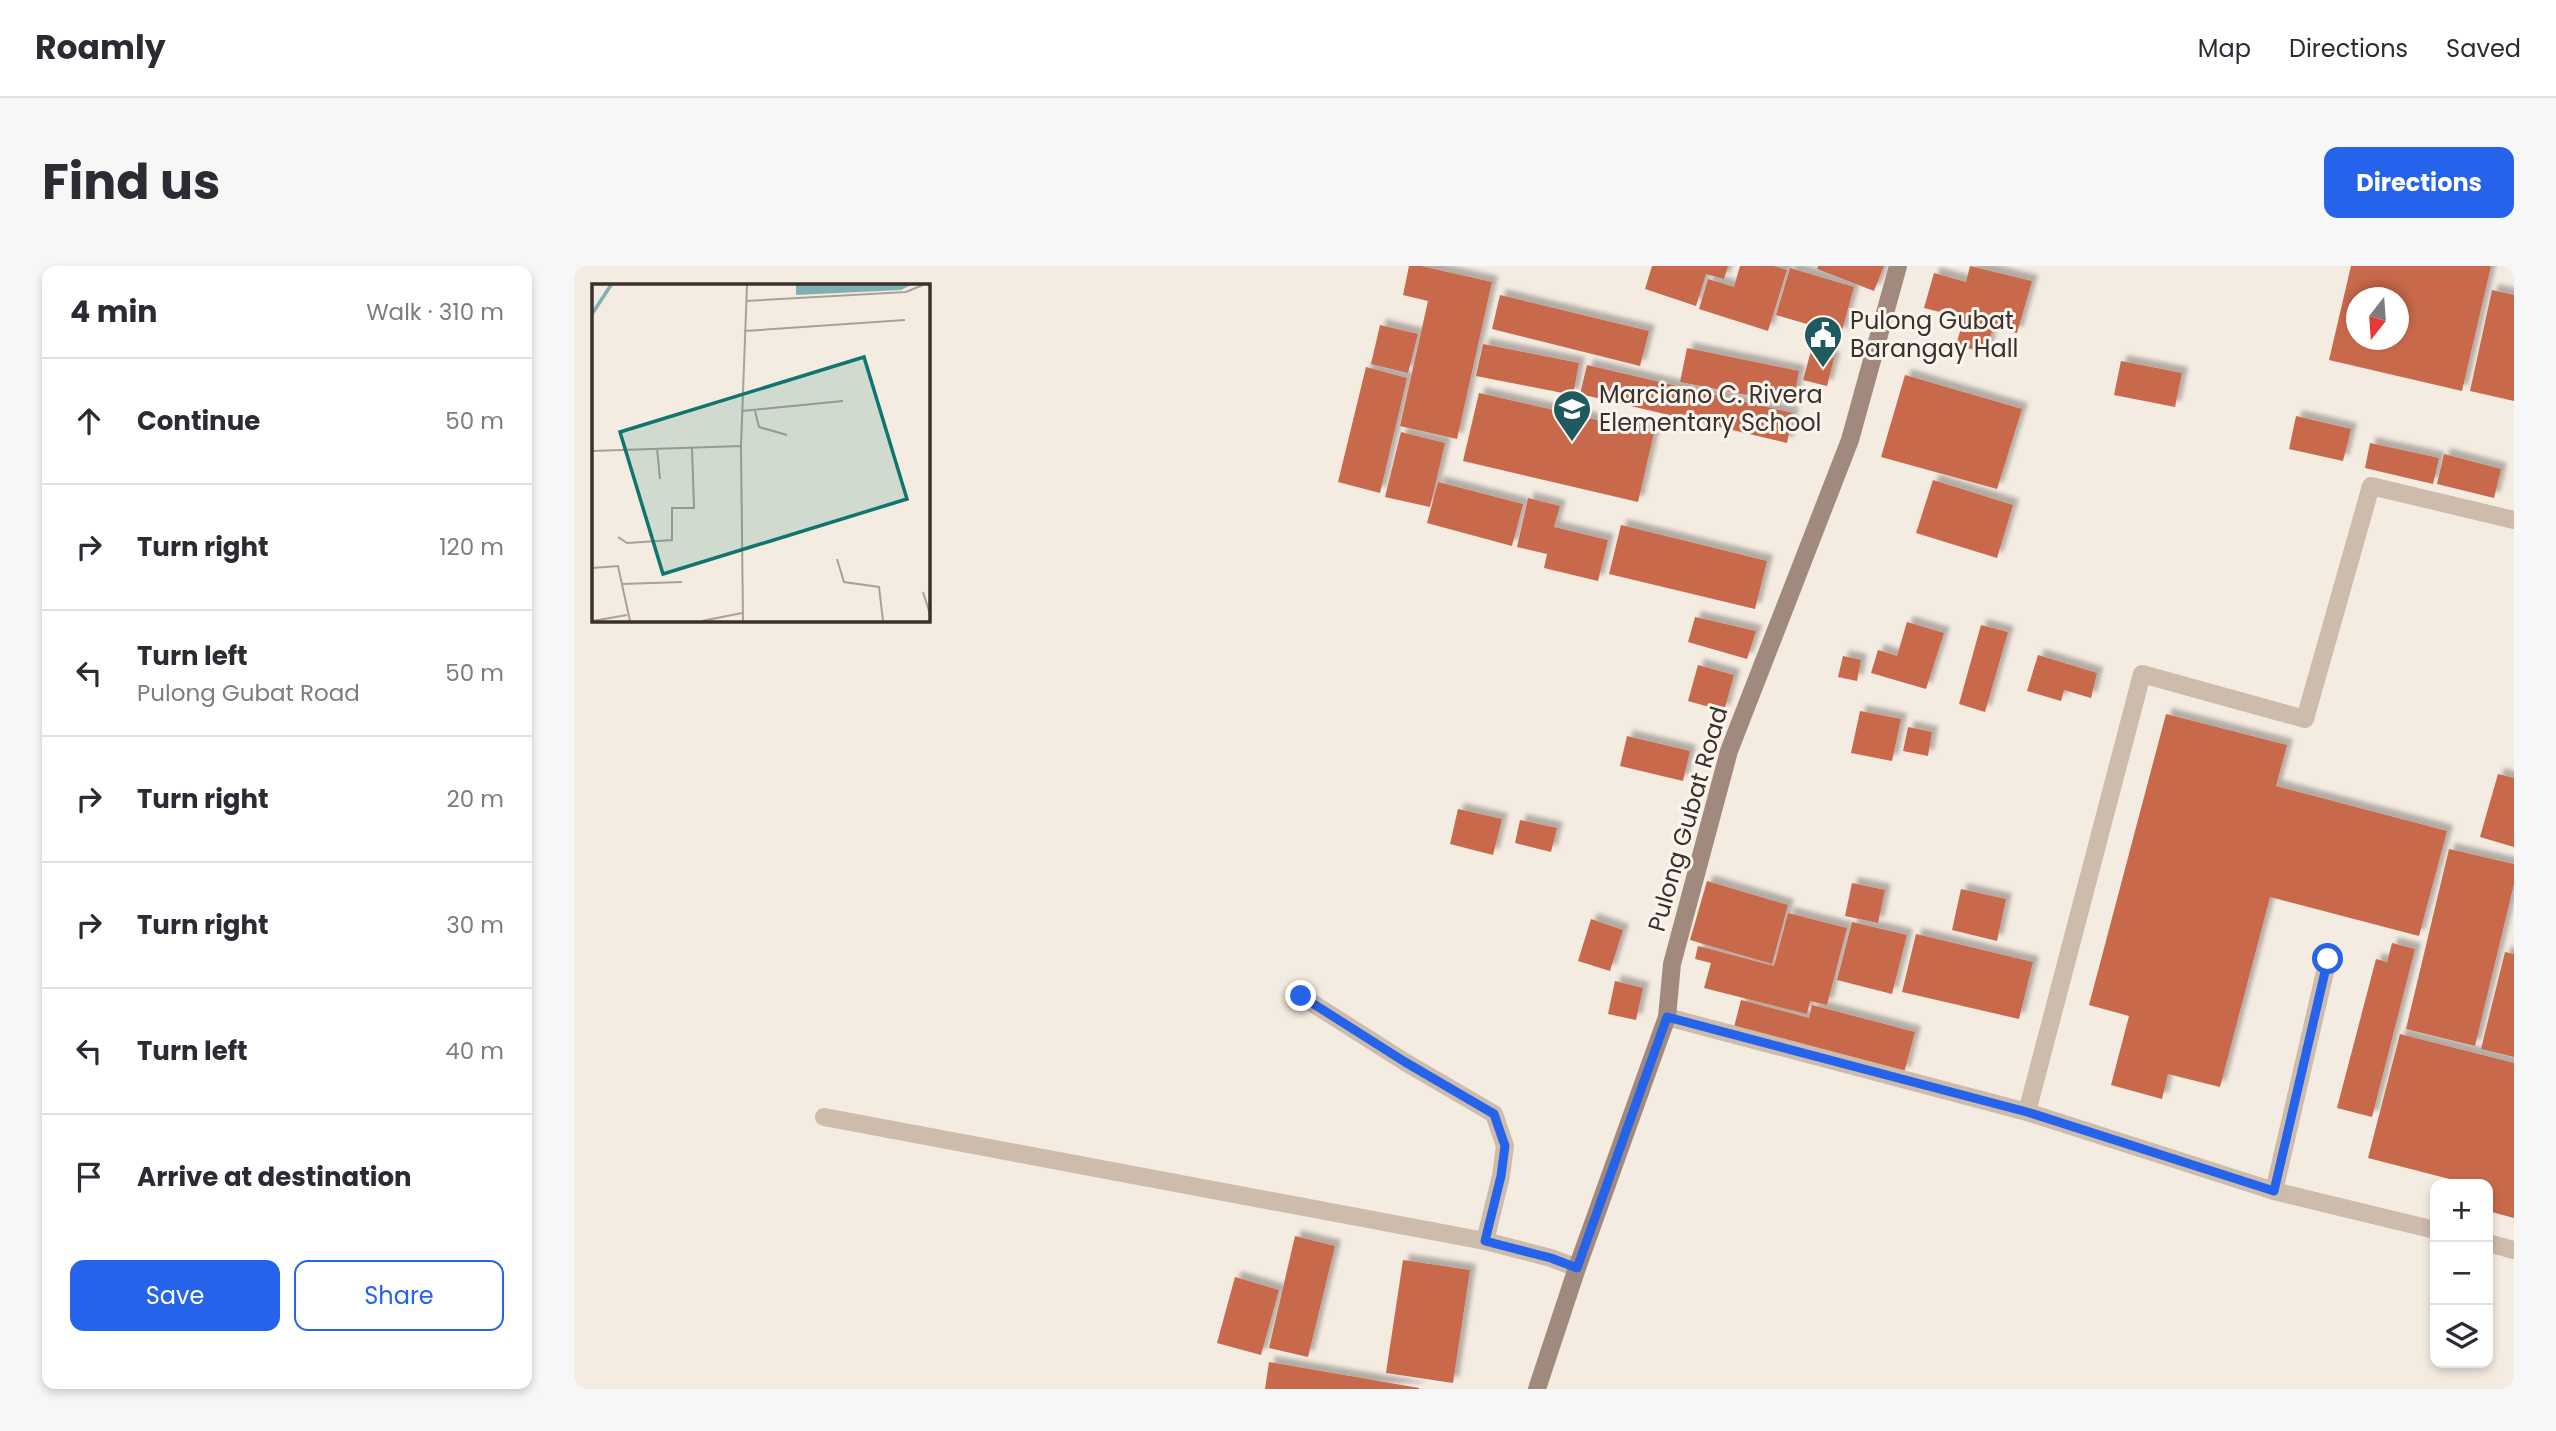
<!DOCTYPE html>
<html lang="en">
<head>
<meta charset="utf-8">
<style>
  body { margin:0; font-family:Poppins,sans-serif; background:#f7f7f7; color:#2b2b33 }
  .controls { position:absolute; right:21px; bottom:21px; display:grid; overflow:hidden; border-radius:14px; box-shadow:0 4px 10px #0003 }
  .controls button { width:63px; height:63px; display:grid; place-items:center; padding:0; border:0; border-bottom:2px solid #e1e1e2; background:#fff; color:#2b2b33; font:35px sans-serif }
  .compass { position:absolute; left:1772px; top:21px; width:63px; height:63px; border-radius:50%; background:#fff; box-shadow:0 4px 10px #0003; rotate:197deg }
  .stop { position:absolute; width:21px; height:21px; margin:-16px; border:5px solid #2563eb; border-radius:50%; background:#fff }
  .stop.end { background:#2563eb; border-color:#fff; box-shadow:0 2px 7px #0008 }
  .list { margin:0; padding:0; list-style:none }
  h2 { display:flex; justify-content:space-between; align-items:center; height:91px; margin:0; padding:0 28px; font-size:30px }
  h2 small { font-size:23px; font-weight:400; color:#7c7c81 }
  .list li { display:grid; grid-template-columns:46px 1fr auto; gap:21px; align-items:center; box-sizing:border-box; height:126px; padding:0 28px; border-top:2px solid #e1e1e2 }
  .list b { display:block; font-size:26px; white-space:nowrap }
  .list p { margin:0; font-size:23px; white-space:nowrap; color:#7c7c81 }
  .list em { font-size:23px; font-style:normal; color:#7c7c81 }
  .actions { display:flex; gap:14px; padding:21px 28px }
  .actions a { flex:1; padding:16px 0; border:2px solid #2563eb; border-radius:14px; text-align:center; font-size:24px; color:#2563eb }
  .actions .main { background:#2563eb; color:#fff }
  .icon { flex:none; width:38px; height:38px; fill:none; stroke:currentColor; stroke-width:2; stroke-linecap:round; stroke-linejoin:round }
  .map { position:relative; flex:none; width:1940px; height:1123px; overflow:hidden; border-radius:14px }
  header { display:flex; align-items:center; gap:42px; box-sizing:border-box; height:98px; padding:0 35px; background:#fff; border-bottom:2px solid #e1e1e2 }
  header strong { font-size:33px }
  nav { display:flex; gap:38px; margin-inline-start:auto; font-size:24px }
  .intro { display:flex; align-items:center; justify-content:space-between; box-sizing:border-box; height:168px; padding:0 42px }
  h1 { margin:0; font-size:49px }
  .button { padding:18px 32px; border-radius:14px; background:#2563eb; color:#fff; font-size:24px; font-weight:700 }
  main { display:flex; gap:42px; padding:0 42px }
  aside { flex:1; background:#fff; border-radius:14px; box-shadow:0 4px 10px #0003 }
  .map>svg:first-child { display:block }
  .building { fill:#c8694b; fill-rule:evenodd; filter:url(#shadow) }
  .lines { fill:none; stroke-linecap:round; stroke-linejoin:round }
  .service { stroke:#cdbbac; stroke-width:18 }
  .secondary { stroke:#a18a7d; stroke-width:18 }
  .route { stroke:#2563eb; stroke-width:9 }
  .labels { text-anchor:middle; stroke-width:6; stroke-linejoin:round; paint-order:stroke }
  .poi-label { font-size:24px; fill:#3b302b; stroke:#fbf5ee; text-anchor:start }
  .street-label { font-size:24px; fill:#3b302b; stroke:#fbf5ee }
  .inset-river { fill:none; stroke:#7fb0b2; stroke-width:3.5 }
  .inset-road { fill:none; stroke:#aaa098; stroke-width:2 }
  .view { fill:#0f766e; fill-opacity:0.15; stroke:#0f766e; stroke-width:3.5 }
  .inset-edge { fill:none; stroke:#3b302b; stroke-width:3.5 }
</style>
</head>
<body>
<header>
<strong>Roamly</strong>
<nav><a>Map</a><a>Directions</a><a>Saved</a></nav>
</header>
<div class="intro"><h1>Find us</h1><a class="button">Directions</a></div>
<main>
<aside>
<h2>4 min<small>Walk · 310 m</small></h2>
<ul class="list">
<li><svg class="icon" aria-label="ahead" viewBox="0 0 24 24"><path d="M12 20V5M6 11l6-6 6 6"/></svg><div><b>Continue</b></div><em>50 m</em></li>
<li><svg class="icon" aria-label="right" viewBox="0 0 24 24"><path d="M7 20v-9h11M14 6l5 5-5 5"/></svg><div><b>Turn right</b></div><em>120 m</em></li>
<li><svg class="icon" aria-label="left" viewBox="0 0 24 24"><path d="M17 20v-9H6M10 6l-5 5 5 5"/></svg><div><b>Turn left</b><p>Pulong Gubat Road</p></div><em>50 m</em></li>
<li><svg class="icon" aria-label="right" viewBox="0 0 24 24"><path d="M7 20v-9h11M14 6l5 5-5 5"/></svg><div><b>Turn right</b></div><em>20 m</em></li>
<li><svg class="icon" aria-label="right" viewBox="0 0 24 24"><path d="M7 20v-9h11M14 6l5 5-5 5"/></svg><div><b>Turn right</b></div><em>30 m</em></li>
<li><svg class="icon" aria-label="left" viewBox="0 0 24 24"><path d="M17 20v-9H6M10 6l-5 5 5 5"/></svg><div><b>Turn left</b></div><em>40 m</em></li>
<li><svg class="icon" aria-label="arrive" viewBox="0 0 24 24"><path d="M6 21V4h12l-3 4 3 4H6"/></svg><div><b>Arrive at destination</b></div></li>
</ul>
<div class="actions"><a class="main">Save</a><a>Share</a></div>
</aside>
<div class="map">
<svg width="1940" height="1123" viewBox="0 0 1940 1123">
  <defs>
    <filter id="shadow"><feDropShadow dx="6" dy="-6" stdDeviation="2" flood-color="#0004"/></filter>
  </defs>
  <rect width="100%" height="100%" fill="#f4ebe1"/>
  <g class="building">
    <polygon points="835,0 847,0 918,16 883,173 826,160 854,35 829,29"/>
    <polygon points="1078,0 1154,0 1150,13 1132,8 1122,40 1071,23"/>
    <polygon points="1166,0 1200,0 1213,4 1194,65 1125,43 1134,13 1160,21"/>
    <polygon points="1244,0 1310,0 1300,25 1243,3"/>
    <polygon points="1396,0 1458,15 1443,67 1419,61 1412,87 1382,79 1390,52 1350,42 1360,7 1392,16"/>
    <path d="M1777,0h140l-29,125 -133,-31zM1783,32h42v42h-42z"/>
    <polygon points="1216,2 1280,21 1267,68 1202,49"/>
    <polygon points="1918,24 1940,29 1940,135 1896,125"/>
    <polygon points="926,29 1075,65 1066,100 918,63"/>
    <polygon points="806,59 844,68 834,107 797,98"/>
    <polygon points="909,78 1005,97 999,129 902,110"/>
    <polygon points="1113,82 1225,105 1219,138 1106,116"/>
    <polygon points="1237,85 1260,92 1253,120 1229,114"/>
    <polygon points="1547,95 1608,107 1601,141 1540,129"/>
    <polygon points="1013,99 1219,147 1213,177 1006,128"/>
    <polygon points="792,101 833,112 806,227 764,216"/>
    <polygon points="1331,109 1448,143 1423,223 1307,191"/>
    <polygon points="905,127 1080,167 1064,236 889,195"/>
    <polygon points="1722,150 1777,163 1769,195 1715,183"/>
    <polygon points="827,166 871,177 856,241 811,231"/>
    <polygon points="1796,177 1865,192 1859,218 1791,202"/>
    <polygon points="1870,188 1927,203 1920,232 1863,218"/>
    <polygon points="1359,214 1439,239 1423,292 1342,267"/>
    <polygon points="864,216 949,238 938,280 853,257"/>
    <polygon points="954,232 986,240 980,261 1034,274 1024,315 970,302 973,288 943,281"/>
    <polygon points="1047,259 1193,295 1181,343 1035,308"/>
    <polygon points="1121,351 1182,365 1173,393 1114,376"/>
    <polygon points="1333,356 1370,367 1352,423 1297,407 1304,384 1323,390"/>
    <polygon points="1407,359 1434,366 1411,446 1385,438"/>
    <polygon points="1464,389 1523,407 1517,432 1490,424 1487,435 1453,425"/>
    <polygon points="1269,390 1287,394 1283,415 1264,411"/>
    <polygon points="1124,399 1160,409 1150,445 1114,435"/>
    <polygon points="1286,445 1327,453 1318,495 1277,487"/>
    <polygon points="1592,448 1713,479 1702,520 1873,565 1845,670 1696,631 1646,821 1594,808 1588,833 1537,819 1555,750 1515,739"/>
    <polygon points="1334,461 1358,466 1354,490 1329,485"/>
    <polygon points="1053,470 1116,485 1109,515 1046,500"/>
    <polygon points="1924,508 1940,512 1940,581 1906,571"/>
    <polygon points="884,543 928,553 919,589 876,578"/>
    <polygon points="946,554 983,562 977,586 941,577"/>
    <polygon points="1875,583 1940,598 1940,618 1901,780 1832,763"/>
    <polygon points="1133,615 1214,639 1198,698 1116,674"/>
    <polygon points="1278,617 1311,624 1304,657 1271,650"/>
    <polygon points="1387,623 1432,633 1423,675 1378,664"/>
    <polygon points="1214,647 1273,662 1253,739 1236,735 1233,748 1130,722 1137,697 1121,693 1124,680 1200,700"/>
    <polygon points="1017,653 1049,664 1036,705 1004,695"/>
    <polygon points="1278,656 1333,669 1318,728 1263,714"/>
    <polygon points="1342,668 1459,696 1445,753 1328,726"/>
    <polygon points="1818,677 1841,683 1798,851 1763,842 1802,693 1813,696"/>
    <polygon points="1931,686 1940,688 1940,791 1907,783"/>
    <polygon points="1041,715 1069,722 1062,754 1034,748"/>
    <polygon points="1167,734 1235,752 1238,739 1341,766 1330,807 1160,761"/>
    <polygon points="1826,768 1940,797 1940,952 1914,945 1914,918 1895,918 1794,892"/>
    <polygon points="721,970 761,980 734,1091 695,1082"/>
    <polygon points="829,994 896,1004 879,1117 812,1107"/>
    <polygon points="661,1011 705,1024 687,1089 643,1077"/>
    <polygon points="695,1096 845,1122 845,1123 691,1123"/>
  </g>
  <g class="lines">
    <g class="service">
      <polyline points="727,730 831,796 920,848 931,880 927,910 911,975"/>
      <polyline points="1093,751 1453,846 1700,925 1861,964"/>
      <polyline points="1453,846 1568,408 1731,453 1797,220 1940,254"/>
      <polyline points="250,851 911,975 977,992 1003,1002"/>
      <polyline points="1700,925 1754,693"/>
      <polyline points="1914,977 1940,984"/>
    </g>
    <polyline class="secondary" points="963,1123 1003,1002 1093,751 1098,698 1155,485 1276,174 1324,0"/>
  </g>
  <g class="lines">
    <polyline class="route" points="727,730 831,796 920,848 931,880 927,910 911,975 977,992 1003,1002 1093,751 1453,846 1700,925 1754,693"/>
  </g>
  <defs>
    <symbol id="civic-pin" viewBox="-11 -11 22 30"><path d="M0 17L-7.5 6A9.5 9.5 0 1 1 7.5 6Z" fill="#1f5a5e" stroke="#fbf5ee"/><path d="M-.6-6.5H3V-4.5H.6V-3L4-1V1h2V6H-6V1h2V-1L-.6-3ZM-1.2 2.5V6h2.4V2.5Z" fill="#fff"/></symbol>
    <symbol id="school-pin" viewBox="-11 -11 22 30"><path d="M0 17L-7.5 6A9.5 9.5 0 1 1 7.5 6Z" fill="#1f5a5e" stroke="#fbf5ee"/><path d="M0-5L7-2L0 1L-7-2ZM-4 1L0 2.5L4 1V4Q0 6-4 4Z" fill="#fff"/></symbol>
  </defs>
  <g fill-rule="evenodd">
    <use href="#civic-pin" x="1227" y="47" width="44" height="60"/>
    <use href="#school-pin" x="976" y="121" width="44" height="60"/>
  </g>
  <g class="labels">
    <g class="poi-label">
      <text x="1276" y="63">Pulong Gubat<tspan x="1276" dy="28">Barangay Hall</tspan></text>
      <text x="1025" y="137">Marciano C. Rivera<tspan x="1025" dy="28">Elementary School</tspan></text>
    </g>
    <g class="street-label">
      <text transform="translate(1114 553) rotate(-74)" y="8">Pulong Gubat Road</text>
    </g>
  </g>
  <g transform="translate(18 18)">
    <rect width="338" height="338" fill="#f4ebe1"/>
    <path d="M204,1h115l-10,5 -105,5z" fill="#7fb0b2"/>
    <path class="inset-river" d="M0,30l19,-29"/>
    <path class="inset-road" d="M154,17l160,-9 17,-7M152,47l161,-11M150,127l101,-10M163,127l4,16 28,8M65,164l3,31M0,167l149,-5M26,253l9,6 45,-3v-32h22l-2,-60M245,275l7,23 35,5 4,34M0,284l26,-2 12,55M30,300l60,-2M331,308l7,22M0,337l35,-6M110,337l40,-8M151,337l-2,-175 6,-161"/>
    <path class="view" d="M272,73l43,142 -244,75 -43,-142z"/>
    <rect width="338" height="338" class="inset-edge"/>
  </g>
</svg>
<div class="controls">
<button>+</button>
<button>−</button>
<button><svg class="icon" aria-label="layers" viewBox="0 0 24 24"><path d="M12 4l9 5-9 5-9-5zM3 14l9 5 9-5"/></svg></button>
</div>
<svg class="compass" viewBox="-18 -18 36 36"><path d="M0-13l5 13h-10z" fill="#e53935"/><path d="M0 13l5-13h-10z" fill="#7c7c81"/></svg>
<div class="stop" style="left:1754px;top:693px"></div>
<div class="stop end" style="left:727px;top:730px"></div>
</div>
</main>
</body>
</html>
